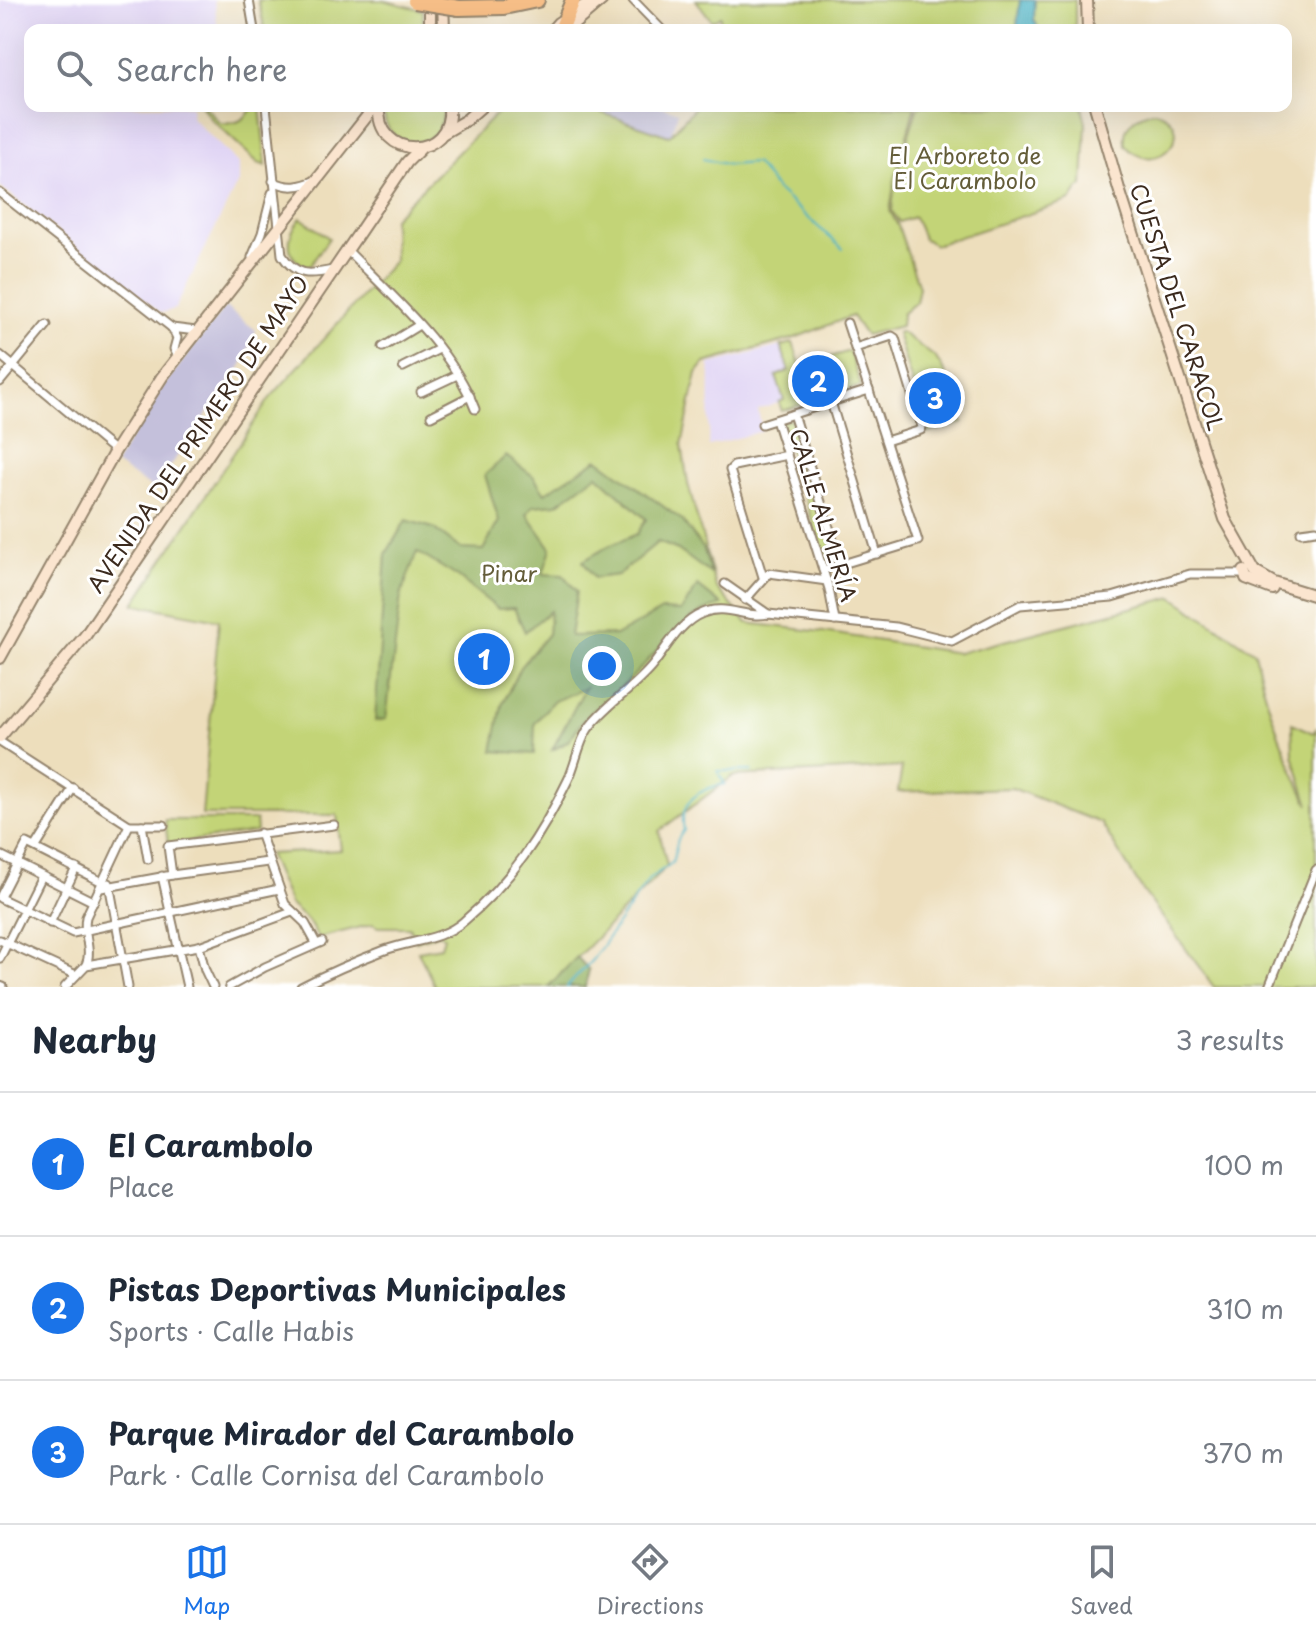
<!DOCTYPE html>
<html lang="en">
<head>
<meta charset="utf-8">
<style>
  body { margin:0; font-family:"Playpen Sans",sans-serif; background:#f2f2f3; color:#1f2937 }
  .you { position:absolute; left:602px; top:666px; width:28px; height:28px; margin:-20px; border:6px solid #fff; border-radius:50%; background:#1a73e8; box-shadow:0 0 0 12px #1a73e833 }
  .badge { display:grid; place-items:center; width:52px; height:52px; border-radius:50%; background:#1a73e8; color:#fff; font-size:26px; font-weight:700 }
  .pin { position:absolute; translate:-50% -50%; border:4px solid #fff; box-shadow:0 2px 8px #0006 }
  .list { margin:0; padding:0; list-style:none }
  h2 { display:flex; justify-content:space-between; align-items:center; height:104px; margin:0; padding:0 32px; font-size:34px }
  h2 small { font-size:26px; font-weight:400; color:#747a83 }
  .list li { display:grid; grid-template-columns:52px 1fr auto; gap:24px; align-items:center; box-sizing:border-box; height:144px; padding:0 32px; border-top:2px solid #e0e1e3 }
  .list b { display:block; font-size:30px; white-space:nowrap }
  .list p { margin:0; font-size:26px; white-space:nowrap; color:#747a83 }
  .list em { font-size:26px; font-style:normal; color:#747a83 }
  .icon { flex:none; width:44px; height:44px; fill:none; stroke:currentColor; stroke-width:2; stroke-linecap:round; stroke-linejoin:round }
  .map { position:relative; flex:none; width:1316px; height:987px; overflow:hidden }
  .search { position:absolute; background:#fff; box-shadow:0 8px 32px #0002; left:24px; right:24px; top:24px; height:88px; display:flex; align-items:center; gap:20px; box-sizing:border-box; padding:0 28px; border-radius:16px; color:#747a83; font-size:30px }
  .sheet { height:536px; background:#fff }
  nav { display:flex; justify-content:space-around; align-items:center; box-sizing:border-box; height:112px; border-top:2px solid #e0e1e3; background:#fff; font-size:22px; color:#747a83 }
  nav a { display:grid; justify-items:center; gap:4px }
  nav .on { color:#1a73e8 }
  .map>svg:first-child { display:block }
  .built { fill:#e0d4f4 }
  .industrial { fill:#c4c0db }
  .green { fill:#c3d477; stroke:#7f7f4a; stroke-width:2 }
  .forest { fill:#9ab668; stroke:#6a7043; stroke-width:2 }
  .water { fill:#44b0c2; stroke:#406d70; stroke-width:2 }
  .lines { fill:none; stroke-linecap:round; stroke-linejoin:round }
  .stream { stroke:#44b0c2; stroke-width:2 }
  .minor-casing { stroke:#94846d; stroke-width:11 }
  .secondary-casing { stroke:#94846d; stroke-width:14 }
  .motorway-casing { stroke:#94846d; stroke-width:18 }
  .minor { stroke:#fff; stroke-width:7 }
  .secondary { stroke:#fbe5cf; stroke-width:10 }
  .motorway { stroke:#f6be87; stroke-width:14 }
  .motorway-bridge-casing { stroke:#94846d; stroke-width:18; stroke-linecap:butt }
  .motorway-bridge { stroke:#f6be87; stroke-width:14 }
  .labels { text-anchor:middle; stroke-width:6; stroke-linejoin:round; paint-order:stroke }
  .park-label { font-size:22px; fill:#645d39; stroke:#fff }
  .street-label { font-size:22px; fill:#3b2a1e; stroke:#fff }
</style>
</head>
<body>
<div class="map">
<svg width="1316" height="987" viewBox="0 0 1316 987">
  <rect width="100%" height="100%" fill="#fff"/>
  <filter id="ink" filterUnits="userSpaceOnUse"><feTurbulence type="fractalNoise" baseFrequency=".0125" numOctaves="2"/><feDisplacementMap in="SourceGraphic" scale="16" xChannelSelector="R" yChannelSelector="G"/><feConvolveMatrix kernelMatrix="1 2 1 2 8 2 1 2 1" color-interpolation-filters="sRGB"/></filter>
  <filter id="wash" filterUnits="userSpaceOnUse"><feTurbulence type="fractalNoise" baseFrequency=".006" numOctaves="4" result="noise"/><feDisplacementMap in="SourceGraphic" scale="32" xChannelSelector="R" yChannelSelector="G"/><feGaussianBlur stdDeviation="1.8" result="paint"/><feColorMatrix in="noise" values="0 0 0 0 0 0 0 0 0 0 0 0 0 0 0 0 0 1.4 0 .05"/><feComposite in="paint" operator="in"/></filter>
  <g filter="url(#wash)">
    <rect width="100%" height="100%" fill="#eddebc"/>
    <g class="built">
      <polygon points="0,0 214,0 218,30 30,30 30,106 192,106 191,117 239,164 238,182 175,309 161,313 0,186"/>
      <polygon points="781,346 789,371 784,401 758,410 762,431 709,446 710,364"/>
    </g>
    <g class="industrial">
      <polygon points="608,106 660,106 678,112 670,136 605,114"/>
      <polygon points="225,307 256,330 242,365 154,489 115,464 158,393"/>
    </g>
    <g class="green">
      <polygon points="258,0 383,0 423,10 423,30 265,30"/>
      <polygon points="696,0 1075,0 1075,30 721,30 720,16 712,21"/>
      <path d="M202,106h3l15,17c17,2 25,-3 34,-17h6l6,60 -8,-3 -48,-45z"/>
      <path d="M384,106h59c5,48 -63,48 -59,0z"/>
      <path d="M504,106h78l87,30 27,-30h219l-20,73 23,-73h164l4,17 -3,63 -4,2 -8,12 -136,45 -12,-7 -9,-21 -15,5 -7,-11 3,-32 -5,32 8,15 21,61 -3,15 -14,12 -1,12 -36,9 -13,-19 -60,23 -87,24 -8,10 -15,72 6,39 28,103 31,36 76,9 135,21 215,-56 82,55c11,54 30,104 54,153l-16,-50 -1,-32 21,10 3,-4v258h-102l-73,-99 -40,-65 -89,-35 -114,4 4,-25 -169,9 -74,55 8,35 -119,121h-113l-17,-36 23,-4 3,-10 -5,-4 -23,8 -7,-14h-31l-5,-3 -55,14 -10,-17 -18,-16 -22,-51 73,-4 -4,-35h-135l17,-195 -85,-16 136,-206 124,-137 -1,-43z"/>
      <path d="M1153,111c51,12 5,72 -28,34 -3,-19 10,-30 28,-34z"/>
      <path d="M301,218l28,20 -20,29c-26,-8 -23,-32 -8,-49z"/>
      <polygon points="901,332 936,358 945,373 963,423 927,433 897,333"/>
      <polygon points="793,343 801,367 849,351 861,386 782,411 779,402 784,400 776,376 789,371 781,346"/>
      <polygon points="791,419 836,561 826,565 781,422"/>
      <polygon points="165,820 256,820 257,832 168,844"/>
    </g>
    <g class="forest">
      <path d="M506,456l27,20 12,17 53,-34 84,61 22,30 7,24 -33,-24 -20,-8 -40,33 -24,3 -11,-17 26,-15 28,-12 9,-15 -49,-44 -40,29 -24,2 -6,8 24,34 -8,26 20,1 14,16 -7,45 47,-1 45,-25 19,1 17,-25 24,19c-42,9 -66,51 -96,78 -14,13 -31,24 -43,38 -15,17 -7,18 -31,29l33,-62 -33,14 -17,21 -1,31 -41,-3 9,-46 18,-38 28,-33 2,-23 -25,21 -11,-24 -16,1 -40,-32 -41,-25 -16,43 -15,124 -11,2 11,-167 20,-34 27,8 28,21 22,1 16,-29 -14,-46z"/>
      <polygon points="577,957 589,970 585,987 548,987"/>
    </g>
    <polygon class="water" points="1020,0 1035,0 1034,19 1039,30 1022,28 1011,30 1017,26"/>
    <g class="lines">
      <g class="stream">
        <polyline points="703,159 729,165 755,163 777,190 843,249"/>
        <path d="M567,987l26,-28 56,-80 23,-16 6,-24 6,-9c-6,-28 16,-42 41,-46l-8,-13h35"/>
      </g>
    </g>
  </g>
  <g filter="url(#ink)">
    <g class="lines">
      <defs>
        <g id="minor">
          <polyline points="249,0 254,30"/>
          <polyline points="633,0 662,30"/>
          <path d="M266,106l16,149c14,22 28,20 51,15"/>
          <path d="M273,181c15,8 28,6 43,-1"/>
          <polyline points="0,193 172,328"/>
          <path d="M347,250c46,47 104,97 128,159"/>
          <polyline points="252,257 262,233 272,193"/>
          <polyline points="172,328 177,338 174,349 177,355"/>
          <polyline points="172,328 196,331"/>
          <polyline points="383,347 419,325"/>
          <polyline points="855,348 892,336 895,338 922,427 921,430 886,441"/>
          <polyline points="0,355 115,451"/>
          <polyline points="403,367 439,349"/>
          <polyline points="0,382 47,325"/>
          <polyline points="421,392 457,375"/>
          <polyline points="831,402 877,554"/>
          <polyline points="793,414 841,565"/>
          <polyline points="431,416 470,396"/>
          <polyline points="776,420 829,589 835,621"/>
          <polyline points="762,424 869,390"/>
          <polyline points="1301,532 1316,530"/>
          <polyline points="823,570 918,541 847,323"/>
          <polyline points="763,577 730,470 734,466 787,455"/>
          <polyline points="725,584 768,614"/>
          <polyline points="745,600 769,573 827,581"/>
          <polyline points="0,742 129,825 164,825"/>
          <polyline points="142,825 148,859"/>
          <polyline points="260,833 285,904 305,923 316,943"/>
          <polyline points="36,847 73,788"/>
          <polyline points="0,855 94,902"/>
          <polyline points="172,875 168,846 334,825"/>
          <polyline points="162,876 187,987"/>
          <polyline points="109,883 128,987"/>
          <polyline points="101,888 172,875 268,862"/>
          <polyline points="0,897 27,844 104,883"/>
          <polyline points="0,898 73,933 279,889"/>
          <polyline points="50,923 76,868"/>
          <polyline points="0,940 76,975"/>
          <polyline points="199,946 205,970 213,987"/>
          <polyline points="0,958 41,876"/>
          <path d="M86,965c7,-15 -4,-32 0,-48l43,-92"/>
          <polyline points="0,986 3,987"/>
          <polyline points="65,987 86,965 199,946 292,912"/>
          <polyline points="229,987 265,967 322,942"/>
          <path d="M301,987c27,-14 55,-26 84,-37 25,-9 58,-10 79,-29 48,-41 77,-85 104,-141 8,-16 10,-36 20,-51 17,-24 46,-40 65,-64 14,-18 27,-43 50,-52 22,-10 43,6 65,1l128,13 56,14 68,-36 92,-8 78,-23h54"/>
          <polyline points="1269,987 1316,870"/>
        </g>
        <g id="secondary">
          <polyline points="430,0 430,30"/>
          <polyline points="443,0 444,30"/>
          <polyline points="1087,0 1088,30"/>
          <polyline points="552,30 558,23 593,0"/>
          <polyline points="567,30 602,0"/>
          <path d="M379,106c-4,55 75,55 70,0"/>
          <polyline points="1095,106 1119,189 1225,519 1255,572 1274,583 1316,596"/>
          <polyline points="444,133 466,120 482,106"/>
          <polyline points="1244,571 1246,579 1272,589"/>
          <polyline points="0,658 115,451 162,377 375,106"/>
          <polyline points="0,737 85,636 361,230 407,162 421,148"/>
        </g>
        <g id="motorway">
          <polyline points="459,8 504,7 537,0"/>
          <polyline points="561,30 573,0"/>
        </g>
      </defs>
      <use href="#minor" class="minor-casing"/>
      <use href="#secondary" class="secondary-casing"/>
      <use href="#motorway" class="motorway-casing"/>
      <use href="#minor" class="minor"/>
      <use href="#secondary" class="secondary"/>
      <use href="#motorway" class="motorway"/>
      <defs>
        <polyline id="motorway-bridge" points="415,1 459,8"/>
      </defs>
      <use href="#motorway-bridge" class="motorway-bridge-casing"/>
      <use href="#motorway-bridge" class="motorway-bridge"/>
    </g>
  </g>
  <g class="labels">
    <g class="park-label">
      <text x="965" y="164">El Arboreto de<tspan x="965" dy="25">El Carambolo</tspan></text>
      <text x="509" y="582">Pinar</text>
    </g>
    <g class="street-label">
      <text transform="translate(1177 307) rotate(72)" y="8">CUESTA DEL CARACOL</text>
      <text transform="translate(198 434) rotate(-56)" y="8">AVENIDA DEL PRIMERO DE MAYO</text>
      <text transform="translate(823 515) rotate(73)" y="8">CALLE ALMERÍA</text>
    </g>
  </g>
</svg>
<div class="you"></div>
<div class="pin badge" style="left:484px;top:659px">1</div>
<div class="pin badge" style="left:818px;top:381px">2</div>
<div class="pin badge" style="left:935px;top:398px">3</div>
<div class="search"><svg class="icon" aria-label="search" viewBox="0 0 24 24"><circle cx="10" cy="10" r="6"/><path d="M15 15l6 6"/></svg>Search here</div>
</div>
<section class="sheet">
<h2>Nearby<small>3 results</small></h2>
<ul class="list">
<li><span class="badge">1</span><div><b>El Carambolo</b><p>Place</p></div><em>100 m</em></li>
<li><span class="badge">2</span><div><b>Pistas Deportivas Municipales</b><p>Sports · Calle Habis</p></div><em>310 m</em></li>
<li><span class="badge">3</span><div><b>Parque Mirador del Carambolo</b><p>Park · Calle Cornisa del Carambolo</p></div><em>370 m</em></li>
</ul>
</section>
<nav>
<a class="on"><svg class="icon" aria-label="map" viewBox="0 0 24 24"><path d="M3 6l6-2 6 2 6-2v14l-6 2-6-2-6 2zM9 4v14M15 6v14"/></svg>Map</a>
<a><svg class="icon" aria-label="directions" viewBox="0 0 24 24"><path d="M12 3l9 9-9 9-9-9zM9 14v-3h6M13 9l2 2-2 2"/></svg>Directions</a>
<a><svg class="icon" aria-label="saved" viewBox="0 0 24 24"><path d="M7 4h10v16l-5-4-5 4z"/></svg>Saved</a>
</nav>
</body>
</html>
